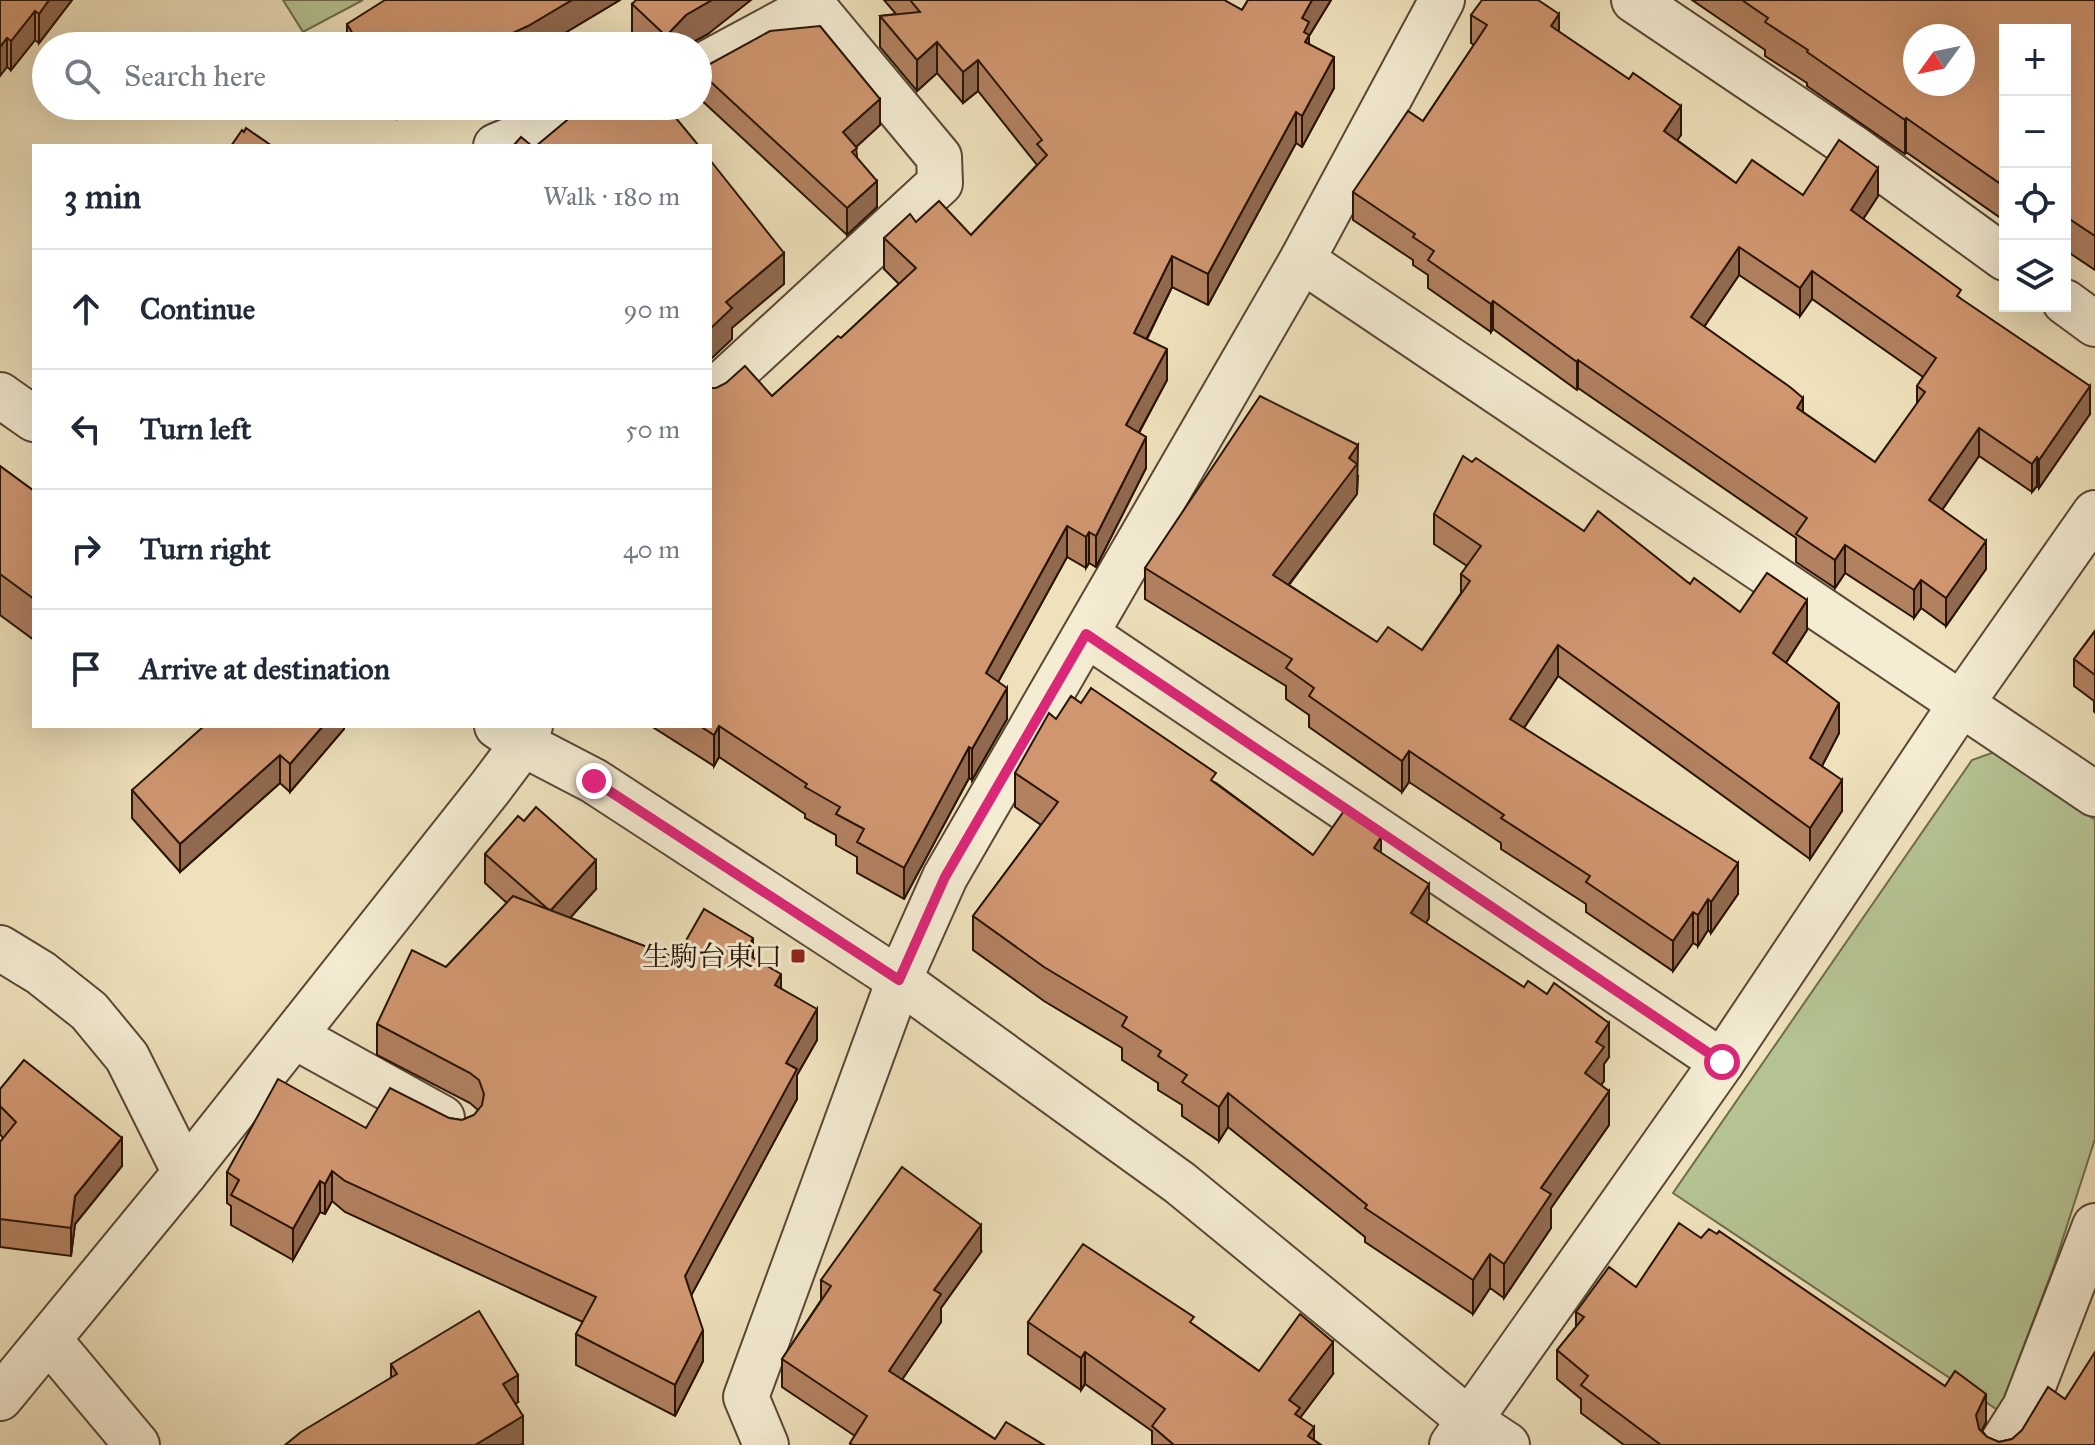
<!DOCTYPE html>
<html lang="en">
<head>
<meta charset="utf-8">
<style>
  body { margin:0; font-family:"IM FELL Great Primer","Noto Serif JP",serif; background:#f6f6f7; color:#1f2937 }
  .controls { position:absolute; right:24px; top:24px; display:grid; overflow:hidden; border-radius:0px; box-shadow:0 8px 32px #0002 }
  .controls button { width:72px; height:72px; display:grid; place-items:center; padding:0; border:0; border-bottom:2px solid #e0e1e3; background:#fff; color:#1f2937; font:40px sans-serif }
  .compass { position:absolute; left:1903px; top:24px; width:72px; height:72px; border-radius:50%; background:#fff; box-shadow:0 8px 32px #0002; rotate:237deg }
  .stop { position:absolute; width:24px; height:24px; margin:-18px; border:6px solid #db2777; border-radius:50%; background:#fff }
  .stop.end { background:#db2777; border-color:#fff; box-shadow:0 2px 8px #0008 }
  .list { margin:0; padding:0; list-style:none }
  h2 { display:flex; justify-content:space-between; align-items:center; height:104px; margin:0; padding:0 32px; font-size:34px }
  h2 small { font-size:26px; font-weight:400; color:#747a83 }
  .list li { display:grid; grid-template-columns:52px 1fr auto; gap:24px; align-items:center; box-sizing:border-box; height:120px; padding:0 32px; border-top:2px solid #e0e1e3 }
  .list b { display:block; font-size:30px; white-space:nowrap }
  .list em { font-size:26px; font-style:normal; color:#747a83 }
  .icon { flex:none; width:44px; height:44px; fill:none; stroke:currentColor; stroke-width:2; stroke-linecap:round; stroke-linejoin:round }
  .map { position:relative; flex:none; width:2095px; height:1445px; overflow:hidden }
  .search { position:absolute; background:#fff; box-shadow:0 8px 32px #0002; left:32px; top:32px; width:680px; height:88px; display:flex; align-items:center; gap:20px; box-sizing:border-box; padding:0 28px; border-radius:44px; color:#747a83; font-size:30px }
  .panel { position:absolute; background:#fff; box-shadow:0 8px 32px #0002; left:32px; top:144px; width:680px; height:584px; border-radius:0px }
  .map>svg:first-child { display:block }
  .green { fill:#b5c392; stroke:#6f6c4c; stroke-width:2 }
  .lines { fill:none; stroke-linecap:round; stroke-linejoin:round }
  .minor-casing { stroke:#5a4734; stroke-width:48 }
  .minor { stroke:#f4ecd3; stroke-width:44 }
  .wall { fill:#b28160; stroke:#291407; stroke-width:2; fill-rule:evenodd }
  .shaded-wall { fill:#91694e; stroke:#291407; stroke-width:2 }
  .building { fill:#cf9670; stroke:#291407; stroke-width:2; fill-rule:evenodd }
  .route { stroke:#db2777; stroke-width:10 }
  .poi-dot { fill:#8f2418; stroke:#f4ecd3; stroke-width:3 }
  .labels { text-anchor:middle; stroke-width:6; stroke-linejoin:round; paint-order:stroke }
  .poi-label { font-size:28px; fill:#291407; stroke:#f4ecd3; text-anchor:end }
</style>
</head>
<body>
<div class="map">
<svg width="2095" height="1445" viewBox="0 0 2095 1445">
  <rect width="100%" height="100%" fill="#eee1bb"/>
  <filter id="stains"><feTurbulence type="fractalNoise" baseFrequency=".0025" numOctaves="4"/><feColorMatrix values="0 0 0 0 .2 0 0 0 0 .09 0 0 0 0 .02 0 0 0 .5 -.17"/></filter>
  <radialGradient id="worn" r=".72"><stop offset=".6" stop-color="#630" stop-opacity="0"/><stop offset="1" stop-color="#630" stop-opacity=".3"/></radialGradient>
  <g class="green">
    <polygon points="283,0 363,0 303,32"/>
    <polygon points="1997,751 2095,820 2095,1139 2054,1266 1999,1411 1673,1193 1972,760"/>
  </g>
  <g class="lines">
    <defs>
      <g id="minor">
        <polyline points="1634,0 1855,149 2005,258"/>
        <polyline points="698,68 813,6 939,157 940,183 710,395"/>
        <polyline points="496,146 594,106"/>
        <polyline points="1302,260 2095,794"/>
        <polyline points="2065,302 2095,324"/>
        <polyline points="0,395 34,419"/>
        <polyline points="1086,634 1722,1062"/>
        <polyline points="497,726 523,744 594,781 899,980 1180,1183 1469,1420 1507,1445"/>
        <polyline points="0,948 41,973 89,1011 127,1057 185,1173"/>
        <polyline points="294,1036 442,1118"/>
        <polyline points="49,1340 137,1445"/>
        <polyline points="0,1398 185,1173 490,788 523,744 530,726"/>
        <polyline points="766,1445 746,1397 899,980 945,877 1302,260 1442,0"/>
        <polyline points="1452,1445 1722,1062 1961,704 2095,513"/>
        <polyline points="2001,1445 2025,1407 2095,1226"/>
      </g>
    </defs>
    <use href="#minor" class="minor-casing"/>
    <use href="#minor" class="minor"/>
  </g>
  <g class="wall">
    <polygon points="0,0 72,0 39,43 35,40 11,70 7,67"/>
    <polygon points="620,0 543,46 347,46 347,24"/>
    <polygon points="884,0 1224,0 1242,10 1248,0 1331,0 1309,36 1309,45 1334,88 1302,147 1296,143 1208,305 1172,287 1147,339 1167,380 1139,433 1146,468 1096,567 1089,563 1086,568 1067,557 998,682 1007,719 972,780 969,778 904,899 857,873 857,857 836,845 836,835 805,818 805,814 719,757 714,766 651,726 710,726 772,396 841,338 899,284 884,269 884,238 916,222 971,235 1037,165 978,91 963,103 937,73 917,91 880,47 880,16 896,14"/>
    <polygon points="1692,0 2095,0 2095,270 2065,250 2065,30 2005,30 2005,221 1906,152 1905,154 1807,86 1807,83 1765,56 1765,50"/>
    <polygon points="632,4 708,34 686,46 644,46 632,35"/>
    <path d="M1471,15l88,17 122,103 -4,5 59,43 67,12 75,1 -15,23 98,80 129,115 -51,74 -2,-2 -5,6 -53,-36 -37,54 44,59 -40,57 -25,-18 -7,10 -69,-45 -10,15 -39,-26v-24l-218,-150 -1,2 -84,-61 -2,3 -63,-44v-13l-15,-10v-5l-60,-40v-28l70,-71 51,-76 -3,-2zM1739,275l61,41 12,-17 111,78 -6,9v18l-42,58 -72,-50 -99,-85z"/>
    <polygon points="710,64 880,125 856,147 857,157 877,207 847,235 698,97 698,65"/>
    <polygon points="389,106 426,106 397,119"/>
    <polygon points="0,466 34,491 34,640 0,615"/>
    <polygon points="1358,476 1357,494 1289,585 1377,642 1422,650 1461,593 1461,574 1467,566 1434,544 1434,514 1584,531 1690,584 1740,612 1807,630 1786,663 1839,733 1822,766 1842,811 1810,859 1558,676 1524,728 1738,894 1711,933 1708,930 1698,946 1693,943 1673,971 1586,912 1586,904 1501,849 1501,843 1409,782 1402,792 1309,727 1309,715 1286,699 1286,686 1145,599 1145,568"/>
    <polygon points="2095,631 2095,713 2094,711 2094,701 2074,686 2074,659"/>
    <polygon points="1056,719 1216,783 1313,855 1381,853 1429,918 1426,923 1609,1057 1604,1064 1604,1081 1601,1085 1609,1125 1551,1208 1551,1228 1504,1298 1490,1288 1473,1314 1365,1242 1365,1237 1228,1127 1219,1141 1182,1116 1182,1105 1158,1090 1158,1083 1122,1060 1122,1048 1044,1001 973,950 973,916 1041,825 1015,807 1015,773"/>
    <polygon points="344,726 344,729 290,792 280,783 180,872 132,818 132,790"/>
    <polygon points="485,854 596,889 570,918 676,958 753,958 781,988 817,1040 797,1075 797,1099 691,1295 703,1361 675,1416 576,1365 576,1334 583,1322 345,1212 332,1201 325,1214 320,1212 293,1260 231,1225 231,1206 227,1203 227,1172 366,1128 449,1118 462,1120 474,1115 478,1110 470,1103 377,1055 377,1024 446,967 507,903 485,883"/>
    <polygon points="0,1089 122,1166 75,1224 71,1256 0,1247 0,1142 3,1138 0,1134"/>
    <polygon points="1701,1238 1986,1422 1982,1431 1987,1437 1999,1442 2012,1439 2065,1399 2095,1445 1624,1445 1581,1413 1581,1399 1557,1379 1557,1350 1576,1327 1576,1312 1636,1287"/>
    <polygon points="981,1252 941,1308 941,1322 902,1379 995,1439 1044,1445 850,1445 855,1436 782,1387 782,1359 821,1300 821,1280"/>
    <polygon points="1028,1322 1194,1325 1259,1371 1333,1374 1300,1418 1314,1440 1321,1445 1152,1445 1152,1431 1085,1384 1081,1390 1028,1354"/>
    <polygon points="391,1364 518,1402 515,1404 523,1444 391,1378"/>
  </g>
  <g class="shaded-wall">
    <polygon points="49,0 72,0 39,43 39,14"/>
    <polygon points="572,0 620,0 543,46 484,46"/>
    <polygon points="712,0 751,0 708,34 686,46 666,46 666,36 686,15"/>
    <polygon points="1312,0 1331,0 1309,36 1309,66 1302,18"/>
    <polygon points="35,11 35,40 11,70 11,41"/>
    <polygon points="1559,14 1559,42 1551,26"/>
    <polygon points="7,38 7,67 0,76 0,47"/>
    <polygon points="937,42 937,73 917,91 917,60"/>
    <polygon points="1334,57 1334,88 1302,147 1302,116"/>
    <polygon points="978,60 978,91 963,103 963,72"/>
    <polygon points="880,99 880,125 843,159 843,132"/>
    <polygon points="397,106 426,106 397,119"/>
    <polygon points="1681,106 1681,135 1664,159 1664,131"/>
    <polygon points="1296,112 1296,143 1208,305 1208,274"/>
    <polygon points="1906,118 1906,152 1905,154 1905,120"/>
    <polygon points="1878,168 1878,196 1851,238 1851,210"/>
    <polygon points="877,181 877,207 847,235 847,208"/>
    <polygon points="1739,247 1739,275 1691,346 1691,317"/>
    <polygon points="784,253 784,284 732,328 732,339 710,360 710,329 726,302"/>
    <polygon points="1172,256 1172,287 1134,364 1134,333"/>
    <polygon points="1812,271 1812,299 1800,316 1800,288"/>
    <polygon points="1493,301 1493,329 1491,332 1491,304"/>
    <polygon points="1167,349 1167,380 1126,456 1126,425"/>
    <polygon points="1578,360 1578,388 1577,390 1577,362"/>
    <polygon points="2090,386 2090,414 2039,488 2039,460"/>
    <polygon points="1803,398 1803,426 1797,408"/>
    <polygon points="1979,428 1979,456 1929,529 1929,500"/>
    <polygon points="1146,437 1146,468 1096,567 1096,536"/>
    <polygon points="1358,445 1357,494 1273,605 1273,575"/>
    <polygon points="2037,457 2037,486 2032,492 2032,464"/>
    <polygon points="1067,526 1067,557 986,704 986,673"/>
    <polygon points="1089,532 1089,563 1086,568 1086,537"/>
    <polygon points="1986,541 1986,569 1946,626 1946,598"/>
    <polygon points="1845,545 1845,573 1835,588 1835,560"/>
    <polygon points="1921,580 1921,608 1914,618 1914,590"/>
    <polygon points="1807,600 1807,630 1773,683 1773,653"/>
    <polygon points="1558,645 1558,676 1510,749 1510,719"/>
    <polygon points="1007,688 1007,719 972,780 972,749"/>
    <polygon points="1839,703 1839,733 1810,789 1810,758"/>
    <polygon points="323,726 344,726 344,729 290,792 290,764"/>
    <polygon points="719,726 719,757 714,766 714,735"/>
    <polygon points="969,747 969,778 904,899 904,868"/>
    <polygon points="1409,751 1409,782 1402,792 1402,761"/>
    <polygon points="280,755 280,783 180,872 180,844"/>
    <polygon points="1842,780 1842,811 1810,859 1810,828"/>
    <polygon points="1381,837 1381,871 1374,848"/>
    <polygon points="596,860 596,889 550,940 550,911"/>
    <polygon points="1738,863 1738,894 1711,933 1711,902"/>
    <polygon points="1429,884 1429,918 1411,947 1411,913"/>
    <polygon points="1708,899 1708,930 1698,946 1698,915"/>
    <polygon points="1693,912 1693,943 1673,971 1673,941"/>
    <polygon points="753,938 753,969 745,953"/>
    <polygon points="781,974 781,1005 775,985"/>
    <polygon points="817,1009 817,1040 797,1075 797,1099 685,1307 685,1276 786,1063"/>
    <polygon points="1609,1023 1609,1057 1604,1064 1604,1081 1585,1107 1585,1073 1596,1042"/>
    <polygon points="1609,1091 1609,1125 1551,1208 1551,1228 1504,1298 1504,1264 1541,1188"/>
    <polygon points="1228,1093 1228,1127 1219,1141 1219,1107"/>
    <polygon points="122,1138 122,1166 75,1224 71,1256 71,1228 75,1196"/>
    <polygon points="332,1171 332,1201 325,1214 325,1184"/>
    <polygon points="320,1181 320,1212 293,1260 293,1229"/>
    <polygon points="981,1225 981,1252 941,1308 941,1322 889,1399 889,1371 934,1290"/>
    <polygon points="1490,1254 1490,1288 1473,1314 1473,1280"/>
    <polygon points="703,1330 703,1361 675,1416 675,1385"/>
    <polygon points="1333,1342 1333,1374 1300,1418 1300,1440 1289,1400"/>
    <polygon points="1085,1352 1085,1384 1081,1390 1081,1358"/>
    <polygon points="518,1375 518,1402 503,1411 503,1384"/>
    <polygon points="1986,1394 1986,1422 1976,1443 1976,1415"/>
    <polygon points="523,1416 523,1444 520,1445 475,1445"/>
    <polygon points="1314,1427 1314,1445 1308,1436"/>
  </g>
  <g class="building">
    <polygon points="0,0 49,0 39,14 35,11 11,41 7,38 0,47"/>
    <polygon points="385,0 572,0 528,26 484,46 360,46 347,24"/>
    <polygon points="636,0 712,0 686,15 666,36 632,4"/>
    <polygon points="910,0 1224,0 1242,10 1248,0 1312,0 1302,18 1309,22 1304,32 1309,35 1305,42 1334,57 1302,116 1296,112 1208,274 1172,256 1134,333 1167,349 1126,425 1146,437 1096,536 1089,532 1086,537 1067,526 986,673 1007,688 972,749 969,747 904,868 857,842 864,829 836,814 840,807 805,787 807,784 719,726 714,735 700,726 710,726 710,388 716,388 726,383 745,366 772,396 838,336 841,338 916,268 884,238 910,214 916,222 939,201 971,235 1047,155 1037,144 1042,140 978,60 963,72 937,42 917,60 880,16 920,12"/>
    <path d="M1482,0h56l21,14 -8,12 78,53 4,-6 48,33 -17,25 72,52 16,-23 51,35 36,-55 39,28 -27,42 110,80 -4,6 133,90 -51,74 -2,-3 -5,7 -53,-36 -50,72 57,41 -40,57 -25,-18 -7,10 -69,-45 -10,15 -39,-26 11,-16 -229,-158 -1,2 -84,-61 -2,3 -63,-44 6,-9 -21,-14 2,-3 -62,-42 55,-81 15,10 64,-96 -16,-10zM1739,247l61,41 12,-17 124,87 -19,28 8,6 -50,70 -78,-54 6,-10 -13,-11 -99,-70z"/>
    <path d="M1742,0h353v236l-30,-20v-186h-60v157l-99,-69 -1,2 -98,-68 1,-2 -43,-28 3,-4zM1915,36h48v48h-48z"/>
    <polygon points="820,26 880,99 843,132 857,148 852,152 877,181 847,208 698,70 698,65 710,64 770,31"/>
    <polygon points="584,106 666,106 699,146 536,146"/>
    <polygon points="246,128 272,146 231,146 242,130 244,132"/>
    <polygon points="521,137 532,146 513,146"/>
    <polygon points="710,160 784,253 726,302 732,308 710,329"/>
    <polygon points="1260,396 1358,445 1349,458 1357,464 1273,575 1377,642 1388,627 1422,650 1470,581 1461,574 1481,546 1434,514 1463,456 1472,462 1476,458 1584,531 1598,511 1690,584 1694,578 1740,612 1767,573 1807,600 1773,653 1839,703 1810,758 1842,780 1810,828 1558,645 1510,719 1738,863 1711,902 1708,899 1698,915 1693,912 1673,941 1586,882 1590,876 1501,818 1504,815 1409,751 1402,761 1309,696 1314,688 1286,668 1292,659 1145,568"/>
    <polygon points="0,466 34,491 34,599 0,574"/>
    <polygon points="2095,631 2095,675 2074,659"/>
    <polygon points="1091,688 1216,773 1211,780 1313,855 1344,811 1381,837 1374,848 1429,884 1411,913 1524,987 1528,981 1547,994 1554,983 1609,1023 1596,1042 1604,1047 1585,1073 1609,1091 1541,1188 1551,1194 1504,1264 1490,1254 1473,1280 1365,1208 1367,1205 1228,1093 1219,1107 1182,1082 1187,1075 1158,1056 1161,1051 1122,1026 1127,1017 1044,967 973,916 1058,802 1015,773 1049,713 1056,719 1071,696 1081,703"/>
    <polygon points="204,726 323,726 290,764 280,755 180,844 132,790"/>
    <polygon points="536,807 596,860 551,910 548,909 485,854 518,816 524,821"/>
    <polygon points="513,896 676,958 704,909 753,938 745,953 781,974 775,985 817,1009 786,1063 797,1069 685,1276 703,1330 675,1385 576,1334 596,1297 345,1181 332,1171 325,1184 320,1181 293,1229 231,1195 239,1180 227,1172 278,1079 366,1128 390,1088 449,1118 462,1120 474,1115 482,1105 484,1094 479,1080 470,1073 377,1024 412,950 446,967"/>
    <polygon points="24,1060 122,1138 75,1196 71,1228 0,1219 0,1142 16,1122 0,1106 0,1089"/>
    <polygon points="902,1167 981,1225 934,1290 941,1294 889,1371 995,1439 1006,1422 1044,1445 853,1445 850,1443 867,1416 782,1359 831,1286 821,1280"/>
    <polygon points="1679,1223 1701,1238 1709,1229 1717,1234 1719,1231 1945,1386 1955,1371 1986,1394 1976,1415 1979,1429 1987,1437 1999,1442 2012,1439 2022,1430 2048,1387 2065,1399 2095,1352 2095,1445 1661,1445 1581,1385 1588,1376 1557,1350 1584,1317 1576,1312 1609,1267 1636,1287"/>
    <polygon points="1083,1244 1194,1317 1190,1322 1259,1371 1300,1314 1333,1342 1289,1400 1300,1408 1295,1414 1314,1427 1308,1436 1321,1445 1174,1445 1152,1426 1165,1409 1085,1352 1081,1358 1028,1322"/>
    <polygon points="479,1311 518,1375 503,1384 523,1416 475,1445 285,1445 301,1432 397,1374 391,1364"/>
  </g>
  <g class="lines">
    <polyline class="route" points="594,781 899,980 945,877 1086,634 1722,1062"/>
  </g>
  <rect class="poi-dot" x="790" y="948" width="16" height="16" rx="4"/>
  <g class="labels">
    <g class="poi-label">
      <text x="782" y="966">生駒台東口</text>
    </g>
  </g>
  <rect width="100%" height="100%" filter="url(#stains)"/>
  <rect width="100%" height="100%" fill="url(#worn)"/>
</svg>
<div class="controls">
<button>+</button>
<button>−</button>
<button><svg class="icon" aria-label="locate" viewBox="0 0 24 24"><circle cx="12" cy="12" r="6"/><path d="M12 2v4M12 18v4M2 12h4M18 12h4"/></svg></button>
<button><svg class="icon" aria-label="layers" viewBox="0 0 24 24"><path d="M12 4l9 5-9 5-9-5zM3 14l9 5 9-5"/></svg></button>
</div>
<svg class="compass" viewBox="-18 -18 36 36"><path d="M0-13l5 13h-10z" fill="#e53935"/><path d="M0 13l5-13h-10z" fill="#747a83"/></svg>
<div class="stop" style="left:1722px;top:1062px"></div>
<div class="stop end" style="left:594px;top:781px"></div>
<div class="search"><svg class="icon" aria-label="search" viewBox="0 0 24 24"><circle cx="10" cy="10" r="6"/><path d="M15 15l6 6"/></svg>Search here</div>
<section class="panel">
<h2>3 min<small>Walk · 180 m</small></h2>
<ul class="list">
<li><svg class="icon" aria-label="ahead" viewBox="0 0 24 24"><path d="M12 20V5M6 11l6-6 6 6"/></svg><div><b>Continue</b></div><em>90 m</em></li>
<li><svg class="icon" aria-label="left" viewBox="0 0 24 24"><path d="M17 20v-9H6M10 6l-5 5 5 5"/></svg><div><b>Turn left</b></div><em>50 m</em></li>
<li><svg class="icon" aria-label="right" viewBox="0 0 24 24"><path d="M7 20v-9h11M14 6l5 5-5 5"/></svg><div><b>Turn right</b></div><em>40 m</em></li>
<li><svg class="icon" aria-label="arrive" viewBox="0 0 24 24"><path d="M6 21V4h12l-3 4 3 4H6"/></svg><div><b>Arrive at destination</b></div></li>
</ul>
</section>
</div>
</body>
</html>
